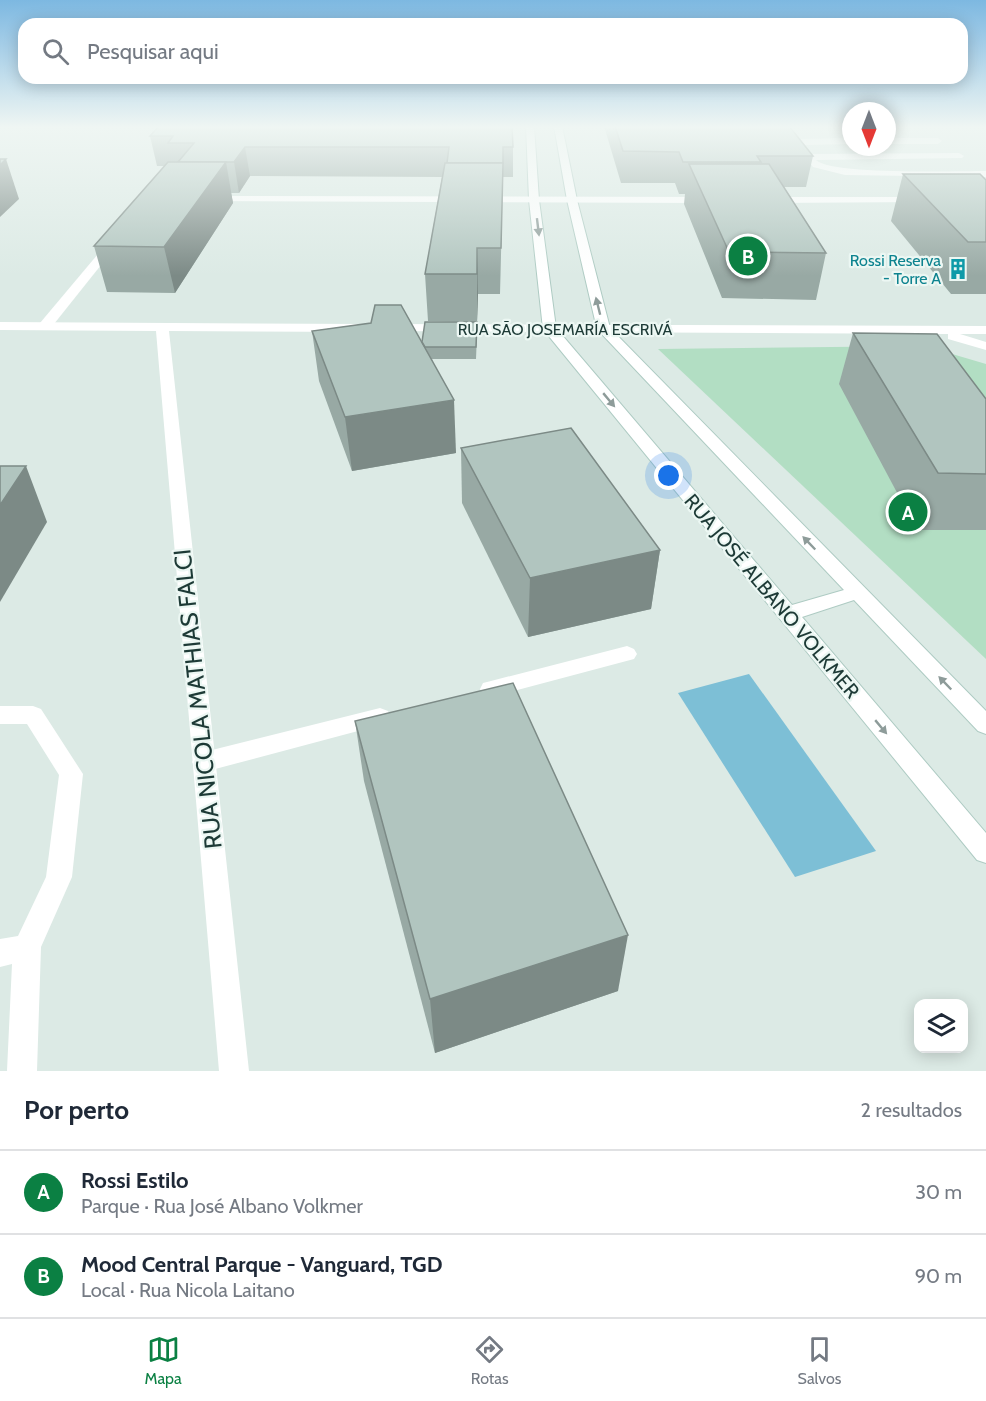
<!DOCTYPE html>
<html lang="pt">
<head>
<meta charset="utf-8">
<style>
  body { margin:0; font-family:Cabin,sans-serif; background:#f2f2f3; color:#1f2937 }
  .controls { position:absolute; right:18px; bottom:18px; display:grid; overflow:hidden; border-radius:12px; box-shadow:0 3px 15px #0003 }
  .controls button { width:54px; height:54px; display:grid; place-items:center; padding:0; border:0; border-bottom:2px solid #e0e1e3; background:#fff; color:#1f2937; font:30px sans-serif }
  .compass { position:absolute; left:842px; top:102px; width:54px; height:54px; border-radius:50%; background:#fff; box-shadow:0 3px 15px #0003; rotate:180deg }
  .you { position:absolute; left:669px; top:476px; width:21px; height:21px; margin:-15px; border:4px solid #fff; border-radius:50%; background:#1a73e8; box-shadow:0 0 0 9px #1a73e833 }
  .badge { display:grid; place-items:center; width:39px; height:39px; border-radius:50%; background:#0b8043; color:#fff; font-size:20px; font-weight:700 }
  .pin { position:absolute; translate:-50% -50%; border:3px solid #fff; box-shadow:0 2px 6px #0006 }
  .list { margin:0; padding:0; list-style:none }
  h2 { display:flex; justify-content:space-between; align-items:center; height:78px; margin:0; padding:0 24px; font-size:26px }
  h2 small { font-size:20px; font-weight:400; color:#747a83 }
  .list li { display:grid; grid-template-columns:39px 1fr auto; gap:18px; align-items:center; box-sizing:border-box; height:84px; padding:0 24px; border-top:2px solid #e0e1e3 }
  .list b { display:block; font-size:22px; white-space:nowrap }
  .list p { margin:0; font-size:20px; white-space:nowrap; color:#747a83 }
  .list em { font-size:20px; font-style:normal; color:#747a83 }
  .icon { flex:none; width:33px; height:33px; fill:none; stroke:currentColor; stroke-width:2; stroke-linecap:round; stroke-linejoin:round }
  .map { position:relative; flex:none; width:986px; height:1071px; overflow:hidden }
  .search { position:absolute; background:#fff; box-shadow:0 3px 15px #0003; left:18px; right:18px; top:18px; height:66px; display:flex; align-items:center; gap:15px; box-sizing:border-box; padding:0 21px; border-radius:18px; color:#747a83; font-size:22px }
  .sheet { height:246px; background:#fff }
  nav { display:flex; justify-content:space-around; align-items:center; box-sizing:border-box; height:84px; border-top:2px solid #e0e1e3; background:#fff; font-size:16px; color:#747a83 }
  nav a { display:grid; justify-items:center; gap:3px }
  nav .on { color:#0b8043 }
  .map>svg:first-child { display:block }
  .green { fill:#b2dec3 }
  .water { fill:#7dbfd6 }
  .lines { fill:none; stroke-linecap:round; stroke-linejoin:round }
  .secondary-casing { stroke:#aecbc3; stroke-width:2 }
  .lane { fill:#fff; fill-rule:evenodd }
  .street { fill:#fff; fill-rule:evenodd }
  .secondary { fill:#fff; fill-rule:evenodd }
  .wall { fill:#98a9a4 }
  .shaded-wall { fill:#7c8a86 }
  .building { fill:#b1c5bf; stroke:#7c8a86; stroke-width:1.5 }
  .oneway { fill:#8e9c9a }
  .labels { text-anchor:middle; stroke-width:4.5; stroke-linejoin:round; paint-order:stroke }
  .far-culture-label { font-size:16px; fill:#0d838f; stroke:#ecf7f3; text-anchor:end }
  .far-street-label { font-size:16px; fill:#1d3a36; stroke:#ecf7f3 }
  .street-label { font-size:20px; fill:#1d3a36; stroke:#ecf7f3 }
  .near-street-label { font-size:24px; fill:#1d3a36; stroke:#ecf7f3 }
</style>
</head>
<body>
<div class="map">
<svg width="986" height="1071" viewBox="0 0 986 1071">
  <rect width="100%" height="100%" fill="#dceae5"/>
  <polygon class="green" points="925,346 986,364 986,659 658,349"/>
  <polygon class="water" points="749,674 876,851 795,877 678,693"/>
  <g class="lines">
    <defs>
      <polygon id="secondary" points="526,126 534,126 539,200 556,328 792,605 844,590 597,329 567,200 554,126 562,126 577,200 610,328 986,711 986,734 978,731 854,600 802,617 986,833 986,863 977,860 543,329 529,200"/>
    </defs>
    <use href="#secondary" class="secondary-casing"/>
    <g class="lane">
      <path d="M851,138v6l-47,1 8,9 147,-1 5,3 -2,2 -146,2c15,15 142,11 170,11v6l-141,-2 -32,-8 -19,-25 4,-3z"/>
      <polygon points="887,138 938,138 942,141 938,144 887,144"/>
      <polygon points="107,247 113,250 50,329 40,329 38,326 40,323 103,248"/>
      <polygon points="627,646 634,649 637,654 634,659 491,697 483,695 480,689 483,683 491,681"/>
      <polygon points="0,706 33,706 41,709 83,774 72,877 41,947 37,1071 7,1071 12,964 0,967 0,939 18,936 46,877 59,775 27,724 0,724"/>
      <polygon points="380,708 388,711 391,717 388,723 204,772 196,769 192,762 196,755 204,752"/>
    </g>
    <g class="street">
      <polygon points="209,196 706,197 711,200 706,203 205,201 205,197"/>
      <polygon points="919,197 923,198 923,202 767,203 762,200 767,197"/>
      <polygon points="0,322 364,324 371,328 364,332 169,331 249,1071 219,1071 156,331 0,330"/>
      <polygon points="392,324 986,326 986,334 960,334 986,342 986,350 948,339 948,334 387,331 385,328"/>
    </g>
    <use href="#secondary" class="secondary"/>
  </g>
  <g class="wall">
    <polygon points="159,126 513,147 513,177 503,177 500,294 478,294 477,322 428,321 425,274 442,177 250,176 239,193 231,193 233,203 175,293 107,292 94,246 165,166 157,166 150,136"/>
    <polygon points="604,126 789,126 813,156 806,187 784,187 826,253 816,300 722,298 684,204 685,194 679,194 675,183 621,183"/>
    <polygon points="903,174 986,180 986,294 951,294 891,221"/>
    <polygon points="371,323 422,342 477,334 476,359 432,359 456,453 352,471 319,381 312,331"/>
    <polygon points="853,333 986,399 986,530 917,530 839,384"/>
    <polygon points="461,448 660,550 651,609 528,637 462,503"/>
    <polygon points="355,721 618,991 435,1053 364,781"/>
  </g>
  <g class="shaded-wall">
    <polygon points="245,147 250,176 239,193 234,162"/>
    <polygon points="6,159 19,199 0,217 0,165"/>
    <polygon points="226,162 233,203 175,293 164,247"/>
    <polygon points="477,248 478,294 477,322"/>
    <polygon points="454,400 456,453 352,471 345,417"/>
    <polygon points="26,466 47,522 0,602 0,505"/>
    <polygon points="660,550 651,609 528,637 530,578"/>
    <polygon points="628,935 618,991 435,1053 430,999"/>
  </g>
  <g class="building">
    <polygon points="159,126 512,126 513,147 503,147 503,163 447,163 449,147 245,147 234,162 178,162 194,143 168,143 173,136 150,136"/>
    <polygon points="615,126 789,126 813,156 757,156 761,162 683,162 679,152 623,151"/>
    <polygon points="0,159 6,159 0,165"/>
    <polygon points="168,162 226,162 164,247 94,246"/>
    <polygon points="445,163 503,163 501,248 477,248 477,274 425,274"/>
    <polygon points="689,164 769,164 826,253 729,252"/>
    <polygon points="903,174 980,174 986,180 986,242 968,242"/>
    <polygon points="375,305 401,305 454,400 345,417 312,331 371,323"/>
    <polygon points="425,322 477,322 476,347 425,347 422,342"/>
    <polygon points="853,333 937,334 986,399 986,474 938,473"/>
    <polygon points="571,428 660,550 530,578 461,448"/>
    <polygon points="0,466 26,466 0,505"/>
    <polygon points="513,683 628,935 430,999 355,721"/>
  </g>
  <defs><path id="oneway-solid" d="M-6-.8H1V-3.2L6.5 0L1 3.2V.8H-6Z" transform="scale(1.5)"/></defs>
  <g class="oneway">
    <use href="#oneway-solid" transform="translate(538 227) rotate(83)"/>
    <use href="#oneway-solid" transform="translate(598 306) rotate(-104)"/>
    <use href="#oneway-solid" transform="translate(609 400) rotate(50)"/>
    <use href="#oneway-solid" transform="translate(809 543) rotate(-134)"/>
    <use href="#oneway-solid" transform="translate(945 683) rotate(-134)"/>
    <use href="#oneway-solid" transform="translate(881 727) rotate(50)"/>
  </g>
  <linearGradient id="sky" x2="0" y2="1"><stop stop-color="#7db8e1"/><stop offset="0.46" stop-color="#eff6f3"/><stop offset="1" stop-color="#eff6f3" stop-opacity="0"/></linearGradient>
  <rect width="986" height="276" fill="url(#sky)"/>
  <defs>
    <symbol id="building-bare" viewBox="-9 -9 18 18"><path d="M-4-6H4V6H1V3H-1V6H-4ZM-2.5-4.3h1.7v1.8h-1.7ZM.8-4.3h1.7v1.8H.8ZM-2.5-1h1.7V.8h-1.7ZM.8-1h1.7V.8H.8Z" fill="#0f9aa8" stroke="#ecf7f3" stroke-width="2.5" paint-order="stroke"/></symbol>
  </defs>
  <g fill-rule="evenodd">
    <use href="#building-bare" x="943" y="254" width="30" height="30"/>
  </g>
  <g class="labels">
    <g class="far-culture-label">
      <text x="941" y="266">Rossi Reserva<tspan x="941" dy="18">- Torre A</tspan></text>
    </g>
    <g class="far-street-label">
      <text x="565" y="335">RUA SÃO JOSEMARÍA ESCRIVÁ</text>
    </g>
    <g class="street-label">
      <text transform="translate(772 596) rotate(50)" y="7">RUA JOSÉ ALBANO VOLKMER</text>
    </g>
    <g class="near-street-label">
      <text transform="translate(198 699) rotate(-96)" y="8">RUA NICOLA MATHIAS FALCI</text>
    </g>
  </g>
</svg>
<div class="controls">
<button><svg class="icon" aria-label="layers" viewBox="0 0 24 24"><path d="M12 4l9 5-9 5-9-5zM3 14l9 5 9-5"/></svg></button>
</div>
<svg class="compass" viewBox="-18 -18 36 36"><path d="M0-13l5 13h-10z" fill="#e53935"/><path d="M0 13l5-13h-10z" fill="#747a83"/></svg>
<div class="you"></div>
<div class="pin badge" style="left:908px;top:512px">A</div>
<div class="pin badge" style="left:748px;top:256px">B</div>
<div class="search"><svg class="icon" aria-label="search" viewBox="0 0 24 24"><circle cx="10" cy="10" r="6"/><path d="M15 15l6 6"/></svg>Pesquisar aqui</div>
</div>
<section class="sheet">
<h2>Por perto<small>2 resultados</small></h2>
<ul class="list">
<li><span class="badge">A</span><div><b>Rossi Estilo</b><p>Parque · Rua José Albano Volkmer</p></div><em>30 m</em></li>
<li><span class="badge">B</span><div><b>Mood Central Parque - Vanguard, TGD</b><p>Local · Rua Nicola Laitano</p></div><em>90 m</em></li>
</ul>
</section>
<nav>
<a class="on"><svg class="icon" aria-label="map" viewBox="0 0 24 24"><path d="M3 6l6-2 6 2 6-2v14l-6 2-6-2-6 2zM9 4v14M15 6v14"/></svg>Mapa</a>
<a><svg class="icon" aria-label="directions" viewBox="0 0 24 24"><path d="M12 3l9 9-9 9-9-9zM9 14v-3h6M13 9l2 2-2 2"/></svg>Rotas</a>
<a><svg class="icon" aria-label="saved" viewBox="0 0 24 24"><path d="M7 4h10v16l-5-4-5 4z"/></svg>Salvos</a>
</nav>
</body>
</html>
